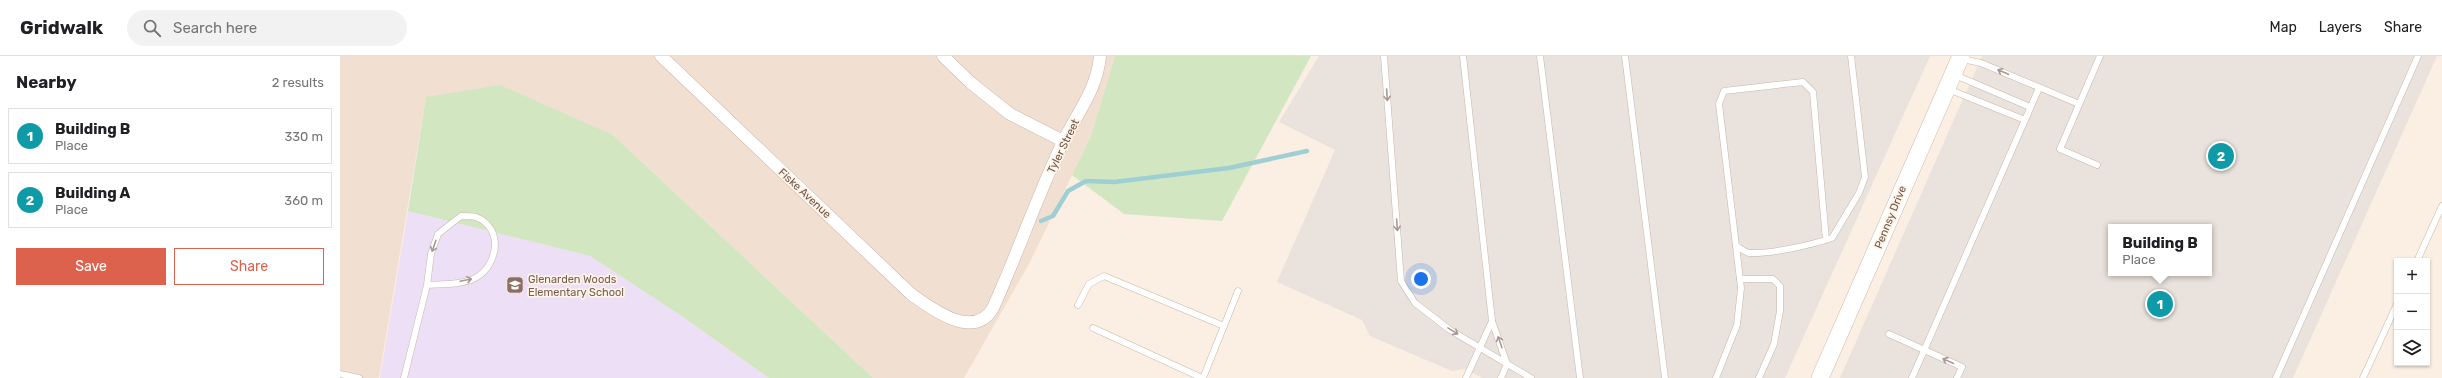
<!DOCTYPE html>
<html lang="en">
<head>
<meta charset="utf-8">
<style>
  body { margin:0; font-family:Rubik,sans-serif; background:#f2f2f2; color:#202124 }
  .controls { position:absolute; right:12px; bottom:12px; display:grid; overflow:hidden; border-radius:0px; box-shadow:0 1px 3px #0004 }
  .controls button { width:36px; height:36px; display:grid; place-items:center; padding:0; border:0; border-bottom:1px solid #e0e0e0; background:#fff; color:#202124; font:20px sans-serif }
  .you { position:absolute; left:1081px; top:223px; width:14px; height:14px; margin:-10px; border:3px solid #fff; border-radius:50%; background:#1a73e8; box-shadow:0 0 0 6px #1a73e833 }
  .badge { display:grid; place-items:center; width:26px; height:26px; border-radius:50%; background:#dd624e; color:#fff; font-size:13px; font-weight:700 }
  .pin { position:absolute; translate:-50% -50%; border:2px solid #fff; box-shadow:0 1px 4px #0006 }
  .popup { position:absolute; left:1768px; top:168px; width:104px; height:52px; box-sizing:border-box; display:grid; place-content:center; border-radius:0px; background:#fff; filter:drop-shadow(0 1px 3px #0005); font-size:13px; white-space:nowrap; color:#757577 }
  .popup b { font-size:15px; color:#202124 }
  .popup::after { content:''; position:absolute; left:50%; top:100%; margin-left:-8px; border:8px solid transparent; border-top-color:#fff }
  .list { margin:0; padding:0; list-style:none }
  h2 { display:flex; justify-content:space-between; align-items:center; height:52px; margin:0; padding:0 16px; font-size:17px }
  h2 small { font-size:13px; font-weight:400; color:#757577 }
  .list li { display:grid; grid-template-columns:26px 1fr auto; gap:12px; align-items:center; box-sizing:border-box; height:56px; margin:0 8px 8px; padding:0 8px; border:1px solid #e0e0e0; border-radius:0px }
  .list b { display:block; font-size:15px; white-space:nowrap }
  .list p { margin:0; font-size:13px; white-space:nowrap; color:#757577 }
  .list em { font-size:13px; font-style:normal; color:#757577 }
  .actions { display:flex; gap:8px; padding:12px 16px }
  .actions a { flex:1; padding:9px 0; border:1px solid #dd624e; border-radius:0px; text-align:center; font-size:14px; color:#dd624e }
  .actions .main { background:#dd624e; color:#fff }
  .icon { flex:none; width:22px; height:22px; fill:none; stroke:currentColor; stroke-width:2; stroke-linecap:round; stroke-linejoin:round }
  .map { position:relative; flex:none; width:2102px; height:322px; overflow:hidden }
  header { display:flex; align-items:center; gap:24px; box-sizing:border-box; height:56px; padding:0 20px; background:#fff; border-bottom:1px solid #e0e0e0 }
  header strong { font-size:19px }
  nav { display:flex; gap:22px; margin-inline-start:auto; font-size:14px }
  .search { width:280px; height:36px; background:#f2f2f2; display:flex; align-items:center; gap:10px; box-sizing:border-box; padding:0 14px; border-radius:22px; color:#757577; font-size:15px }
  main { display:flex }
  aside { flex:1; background:#fff }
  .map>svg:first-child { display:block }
  .residential { fill:#f1e0d1 }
  .industrial { fill:#e9e2dd; fill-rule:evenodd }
  .education { fill:#ecdff6 }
  .green { fill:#d3e6c2 }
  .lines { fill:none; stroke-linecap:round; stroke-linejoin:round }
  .stream { stroke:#9fcfd3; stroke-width:4.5 }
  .lane-casing { stroke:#cab6a9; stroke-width:7 }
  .street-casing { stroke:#cab6a9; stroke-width:13 }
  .secondary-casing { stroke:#cfb7aa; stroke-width:18 }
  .lane { stroke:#fff; stroke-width:6 }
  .street { stroke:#fff; stroke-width:12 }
  .secondary { stroke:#fff; stroke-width:17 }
  .oneway { stroke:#a99992 }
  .labels { text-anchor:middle; stroke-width:3.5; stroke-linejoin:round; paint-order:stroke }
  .street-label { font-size:11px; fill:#70554a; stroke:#fef3e7 }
  .education-label { font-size:11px; fill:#785e54; stroke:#fef3e7; text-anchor:start }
</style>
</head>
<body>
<header>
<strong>Gridwalk</strong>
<div class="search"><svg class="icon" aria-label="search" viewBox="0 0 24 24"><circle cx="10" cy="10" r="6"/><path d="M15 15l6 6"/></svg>Search here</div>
<nav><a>Map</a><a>Layers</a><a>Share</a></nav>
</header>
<main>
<aside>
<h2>Nearby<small>2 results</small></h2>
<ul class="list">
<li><span class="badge" style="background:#0f9aa8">1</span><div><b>Building B</b><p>Place</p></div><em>330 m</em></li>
<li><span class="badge" style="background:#0f9aa8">2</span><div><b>Building A</b><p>Place</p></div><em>360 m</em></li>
</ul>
<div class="actions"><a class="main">Save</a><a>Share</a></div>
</aside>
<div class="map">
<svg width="2102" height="322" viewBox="0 0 2102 322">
  <rect width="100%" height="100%" fill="#faefe2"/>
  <polygon class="residential" points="0,0 775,0 751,80 689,208 624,322 533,322 273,79 86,41 39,322 0,322"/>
  <g class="industrial">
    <polygon points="979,0 1590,0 1445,322 1143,322 1124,313 1112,315 1030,280 1022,264 937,226 995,94 939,66"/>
    <path d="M1642,0h455l-144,322h-453zM1771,171h98v46h-98z"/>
  </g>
  <polygon class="education" points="68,155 250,200 340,259 429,322 40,322"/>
  <g class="green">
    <polygon points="775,0 971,0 882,165 784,158 732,119 751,80"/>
    <polygon points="160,29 273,79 533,322 429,322 340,259 250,200 68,155 86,41"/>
  </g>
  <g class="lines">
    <polyline class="stream" points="701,165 713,160 728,135 746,125 774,126 889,112 967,95"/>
    <defs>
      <g id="lane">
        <polyline points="1044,0 1061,225 1075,247 1110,274 1191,322"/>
        <polyline points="1123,0 1152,265 1167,308 1161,322"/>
        <polyline points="1200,0 1240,322"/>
        <polyline points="1285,0 1325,322"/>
        <polyline points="1622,3 1641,7 1739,48"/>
        <polyline points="1615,19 1690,51"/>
        <polyline points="1608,33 1685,64"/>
        <polyline points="1757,109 1720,93 1760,0"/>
        <path d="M1486,184l-13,-148 -10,-10 -79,9 -5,13 17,142c4,2 9,6 13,7 22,1 62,-8 83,-15l27,-45 6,-16 -14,-121"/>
        <polyline points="2077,205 2102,150"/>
        <polyline points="1400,223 1433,223 1440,230 1440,255 1434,288 1419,322"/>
        <polyline points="738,249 749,228 764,220 884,270"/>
        <polyline points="753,272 862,322"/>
        <polyline points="1549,278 1622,311 1617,322"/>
        <polyline points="0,318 19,322"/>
        <path d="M64,322l23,-93 4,-31 7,-20 23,-18c5,0 11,0 15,1 28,11 22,47 1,60 -13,8 -35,7 -50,8"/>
        <polyline points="863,322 898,235"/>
        <polyline points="1126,322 1152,265"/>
        <polyline points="1376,322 1397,269 1401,232 1396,190"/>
        <polyline points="1572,322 1699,32"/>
        <polyline points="1936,322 2078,0"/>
        <polyline points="2023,322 2057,248"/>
      </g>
      <g id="street">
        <path d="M321,0l250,238c21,15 63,47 82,14 25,-55 44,-112 70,-166 14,-29 34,-52 37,-86"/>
        <polyline points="603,0 631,27 670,58 723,85"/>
      </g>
      <polyline id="secondary" points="1480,322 1621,0"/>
    </defs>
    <use href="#lane" class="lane-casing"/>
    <use href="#street" class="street-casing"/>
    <use href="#secondary" class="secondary-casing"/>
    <use href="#lane" class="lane"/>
    <use href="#street" class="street"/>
    <use href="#secondary" class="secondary"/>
  </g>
  <defs><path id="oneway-shaft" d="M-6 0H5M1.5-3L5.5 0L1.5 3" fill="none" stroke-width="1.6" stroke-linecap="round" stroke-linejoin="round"/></defs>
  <g class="oneway">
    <use href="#oneway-shaft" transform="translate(1663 16) rotate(-157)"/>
    <use href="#oneway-shaft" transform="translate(1047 39) rotate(86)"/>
    <use href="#oneway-shaft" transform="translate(1057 169) rotate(86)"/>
    <use href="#oneway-shaft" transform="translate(94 190) rotate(109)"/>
    <use href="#oneway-shaft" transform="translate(126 224) rotate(-12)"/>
    <use href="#oneway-shaft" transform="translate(1113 275) rotate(31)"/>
    <use href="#oneway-shaft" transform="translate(1160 286) rotate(-109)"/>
    <use href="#oneway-shaft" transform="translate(1608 305) rotate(-155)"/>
  </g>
  <defs>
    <symbol id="school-square" viewBox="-11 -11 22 22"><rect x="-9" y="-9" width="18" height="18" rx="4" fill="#8d6e63" stroke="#fef3e7"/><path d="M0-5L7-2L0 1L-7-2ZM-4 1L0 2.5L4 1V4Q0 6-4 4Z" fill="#fff"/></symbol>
  </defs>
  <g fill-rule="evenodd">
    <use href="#school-square" x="165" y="219" width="20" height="20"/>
  </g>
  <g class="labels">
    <g class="street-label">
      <text transform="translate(723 90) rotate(-64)" y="4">Tyler Street</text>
      <text transform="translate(465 137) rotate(43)" y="4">Fiske Avenue</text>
      <text transform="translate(1550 161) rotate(-68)" y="4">Pennsy Drive</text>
    </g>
    <g class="education-label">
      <text x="188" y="227">Glenarden Woods<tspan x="188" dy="13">Elementary School</tspan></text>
    </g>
  </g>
</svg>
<div class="controls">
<button>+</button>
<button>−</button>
<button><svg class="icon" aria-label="layers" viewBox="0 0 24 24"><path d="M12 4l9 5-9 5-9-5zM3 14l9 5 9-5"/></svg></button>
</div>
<div class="you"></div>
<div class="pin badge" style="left:1820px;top:248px;background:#0f9aa8">1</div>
<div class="popup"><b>Building B</b>Place</div>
<div class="pin badge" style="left:1881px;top:100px;background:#0f9aa8">2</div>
</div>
</main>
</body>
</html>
